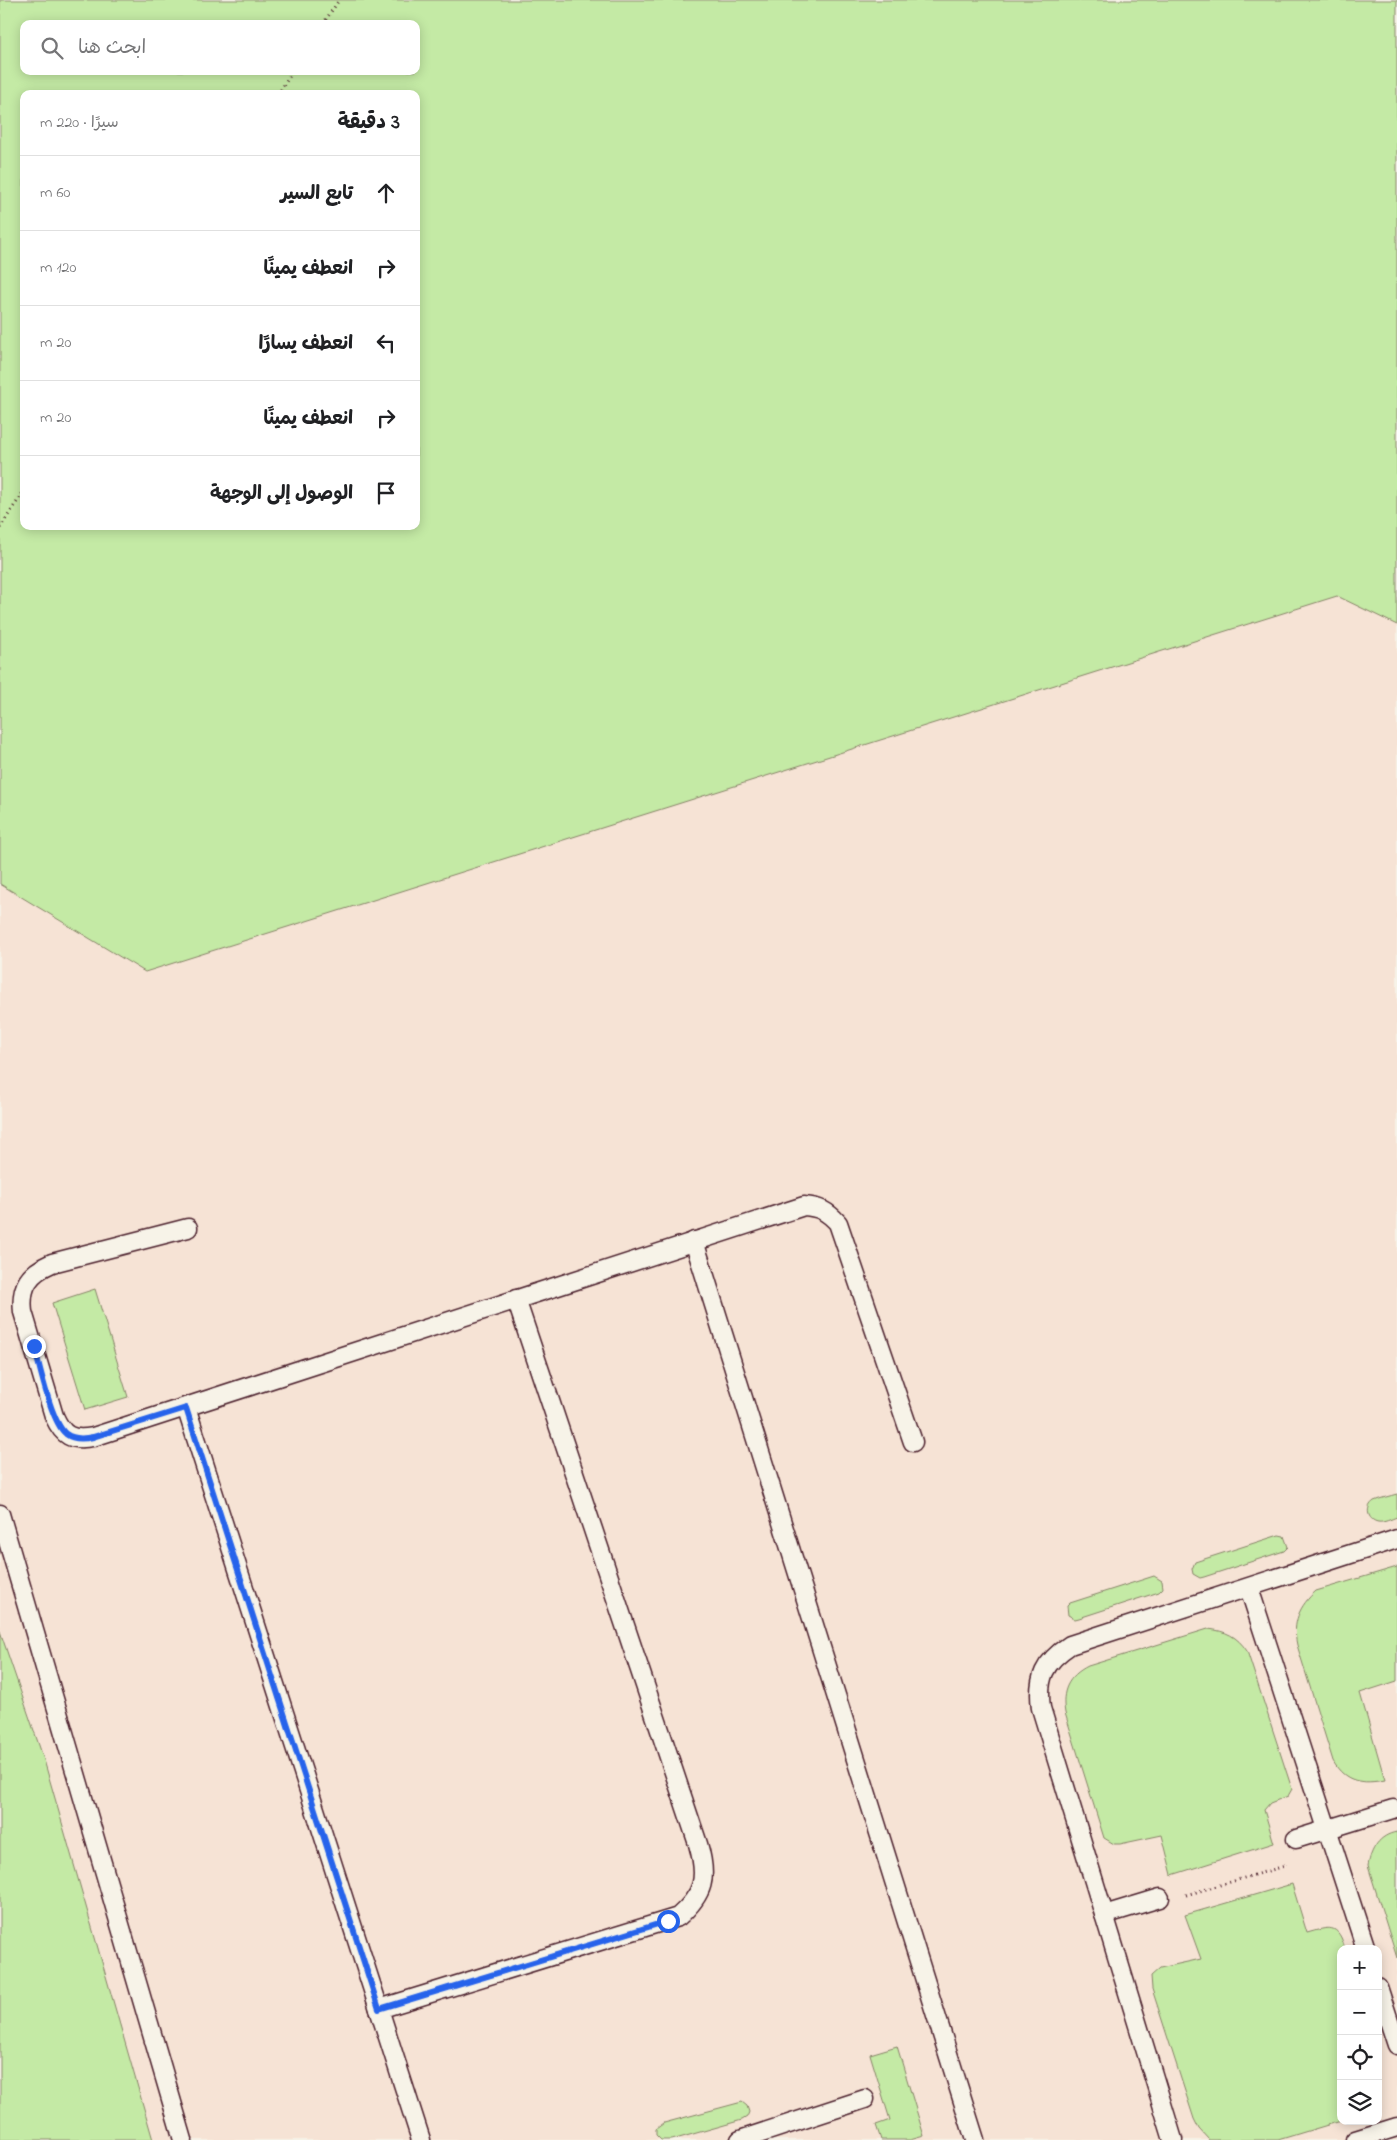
<!DOCTYPE html>
<html lang="ar">
<head>
<meta charset="utf-8">
<style>
  body { margin:0; font-family:"Indie Flower","Playpen Sans Arabic",sans-serif; background:#f6f6f6; color:#202124; direction:rtl }
  .controls { position:absolute; right:15px; bottom:15px; display:grid; overflow:hidden; border-radius:10px; box-shadow:0 2px 12px #0003 }
  .controls button { width:45px; height:45px; display:grid; place-items:center; padding:0; border:0; border-bottom:1px solid #e0e0e0; background:#fff; color:#202124; font:25px sans-serif }
  .stop { position:absolute; width:15px; height:15px; margin:-11px; border:4px solid #2563eb; border-radius:50%; background:#fff }
  .stop.end { background:#2563eb; border-color:#fff; box-shadow:0 1px 5px #0008 }
  .list { margin:0; padding:0; list-style:none }
  h2 { display:flex; justify-content:space-between; align-items:center; height:65px; margin:0; padding:0 20px; font-size:21px }
  h2 small { font-size:16px; font-weight:400; color:#757577 }
  .list li { display:grid; grid-template-columns:32px 1fr auto; gap:15px; align-items:center; box-sizing:border-box; height:75px; padding:0 20px; border-top:1px solid #e0e0e0 }
  .list b { display:block; font-size:19px; white-space:nowrap }
  .list em { font-size:16px; font-style:normal; color:#757577 }
  .icon { flex:none; width:28px; height:28px; fill:none; stroke:currentColor; stroke-width:2; stroke-linecap:round; stroke-linejoin:round }
  .map { position:relative; flex:none; width:1397px; height:2140px; overflow:hidden; direction:ltr }
  .search { position:absolute; background:#fff; box-shadow:0 2px 12px #0003; left:20px; top:20px; width:400px; height:55px; display:flex; align-items:center; gap:12px; box-sizing:border-box; padding:0 18px; border-radius:10px; color:#757577; font-size:19px }
  .panel { position:absolute; background:#fff; box-shadow:0 2px 12px #0003; left:20px; top:90px; width:400px; height:440px; border-radius:10px; direction:rtl }
  .map>svg:first-child { display:block }
  .built { fill:#f6e3d5; fill-rule:evenodd }
  .green { fill:#c4eaa5; stroke:#878468; fill-rule:evenodd }
  .lines { fill:none; stroke-linecap:round; stroke-linejoin:round }
  .lane-casing { stroke:#4a1f2b; stroke-width:21 }
  .path { stroke:#4a1f2b; stroke-width:3; stroke-dasharray:1 4; stroke-linecap:butt }
  .lane { stroke:#f7f3e8; stroke-width:18 }
  .route { stroke:#2563eb; stroke-width:6 }
</style>
</head>
<body>
<div class="map">
<svg width="1397" height="2140" viewBox="0 0 1397 2140">
  <rect width="100%" height="100%" fill="#f7f3e8"/>
  <filter id="ink" filterUnits="userSpaceOnUse"><feTurbulence type="fractalNoise" baseFrequency=".02" numOctaves="2"/><feDisplacementMap in="SourceGraphic" scale="10" xChannelSelector="R" yChannelSelector="G"/><feConvolveMatrix kernelMatrix="1 2 1 2 8 2 1 2 1" color-interpolation-filters="sRGB"/></filter>
  <g filter="url(#ink)">
    <path class="built" d="M0,0h1397v2140h-1397zM24,24h392v47h-392zM24,94h392v432h-392zM1341,1949h37v172h-37z"/>
    <g class="green">
      <path d="M0,0h1397v625l-60,-29 -1192,376 -145,-88zM24,24h392v47h-392zM24,94h392v432h-392z"/>
      <polygon points="95,1289 128,1397 85,1410 52,1303"/>
      <path d="M1397,1494v23c-6,2 -13,6 -19,5 -11,-2 -13,-15 -4,-21 7,-3 16,-5 23,-7z"/>
      <polygon points="1279,1535 1284,1536 1288,1547 1284,1551 1204,1577 1200,1578 1193,1574 1192,1569 1195,1562"/>
      <path d="M1397,1567v114l-37,12 25,87c-22,4 -40,3 -52,-19l-36,-116c-5,-22 2,-39 19,-54z"/>
      <polygon points="1154,1576 1162,1581 1163,1588 1159,1592 1079,1618 1075,1619 1068,1615 1067,1606 1070,1603"/>
      <path d="M1208,1629c18,2 29,7 39,22l45,138 -4,7 -18,7 -6,7 10,33 -102,32 -10,-40 -42,9h-6l-10,-6 -39,-125c-4,-22 3,-37 23,-47z"/>
      <polygon points="0,1631 44,1760 153,2140 0,2140"/>
      <path d="M1397,1832v126l-29,-92c3,-17 11,-31 29,-34z"/>
      <path d="M1292,1884l15,49c22,-6 31,-11 38,16h-4v172l-63,19h-69l-10,-11 -5,-10 -42,-130 -1,-13 9,-8 41,-9 -16,-44z"/>
      <polygon points="897,2046 924,2136 910,2140 881,2140 876,2125 890,2120 870,2054"/>
      <polygon points="742,2102 747,2106 749,2112 747,2117 742,2120 672,2140 661,2140 656,2135 656,2129 664,2123"/>
    </g>
    <g class="lines">
      <defs>
        <g id="lane">
          <path d="M188,1228l-136,35c-23,10 -32,23 -29,49l31,104c9,20 17,25 39,21l711,-231c15,1 23,5 34,17l75,219"/>
          <polyline points="694,1241 975,2140"/>
          <polyline points="186,1407 421,2140"/>
          <polyline points="0,1514 183,2140"/>
          <polyline points="1249,1588 1366,1949"/>
          <polyline points="1296,1839 1393,1809"/>
          <polyline points="1104,1915 1160,1898"/>
          <polyline points="1378,1987 1397,2045"/>
          <path d="M379,2009l299,-92c26,-23 30,-39 20,-73l-182,-545"/>
          <polyline points="740,2140 865,2099"/>
          <path d="M1173,2140l-132,-432c-4,-30 3,-46 29,-63l327,-106"/>
          <polyline points="1355,2140 1397,2127"/>
        </g>
      </defs>
      <use href="#lane" class="lane-casing"/>
      <g class="path">
        <polyline points="323,24 339,0"/>
        <polyline points="278,94 293,71"/>
        <polyline points="0,528 24,491"/>
        <polyline points="1186,1895 1285,1866 1285,1864"/>
      </g>
      <use href="#lane" class="lane"/>
    </g>
  </g>
  <g class="lines" filter="url(#ink)">
    <path class="route" d="M34,1346c6,21 17,76 32,88 8,6 18,5 27,3l93,-29 193,601 289,-88"/>
  </g>
</svg>
<div class="controls">
<button>+</button>
<button>−</button>
<button><svg class="icon" aria-label="locate" viewBox="0 0 24 24"><circle cx="12" cy="12" r="6"/><path d="M12 2v4M12 18v4M2 12h4M18 12h4"/></svg></button>
<button><svg class="icon" aria-label="layers" viewBox="0 0 24 24"><path d="M12 4l9 5-9 5-9-5zM3 14l9 5 9-5"/></svg></button>
</div>
<div class="stop" style="left:668px;top:1921px"></div>
<div class="stop end" style="left:34px;top:1346px"></div>
<div class="search"><svg class="icon" aria-label="search" viewBox="0 0 24 24"><circle cx="10" cy="10" r="6"/><path d="M15 15l6 6"/></svg>ابحث هنا</div>
<section class="panel">
<h2>3 دقيقة<small>سيرًا · 220 m</small></h2>
<ul class="list">
<li><svg class="icon" aria-label="ahead" viewBox="0 0 24 24"><path d="M12 20V5M6 11l6-6 6 6"/></svg><div><b>تابع السير</b></div><em>60 m</em></li>
<li><svg class="icon" aria-label="right" viewBox="0 0 24 24"><path d="M7 20v-9h11M14 6l5 5-5 5"/></svg><div><b>انعطف يمينًا</b></div><em>120 m</em></li>
<li><svg class="icon" aria-label="left" viewBox="0 0 24 24"><path d="M17 20v-9H6M10 6l-5 5 5 5"/></svg><div><b>انعطف يسارًا</b></div><em>20 m</em></li>
<li><svg class="icon" aria-label="right" viewBox="0 0 24 24"><path d="M7 20v-9h11M14 6l5 5-5 5"/></svg><div><b>انعطف يمينًا</b></div><em>20 m</em></li>
<li><svg class="icon" aria-label="arrive" viewBox="0 0 24 24"><path d="M6 21V4h12l-3 4 3 4H6"/></svg><div><b>الوصول إلى الوجهة</b></div></li>
</ul>
</section>
</div>
</body>
</html>
